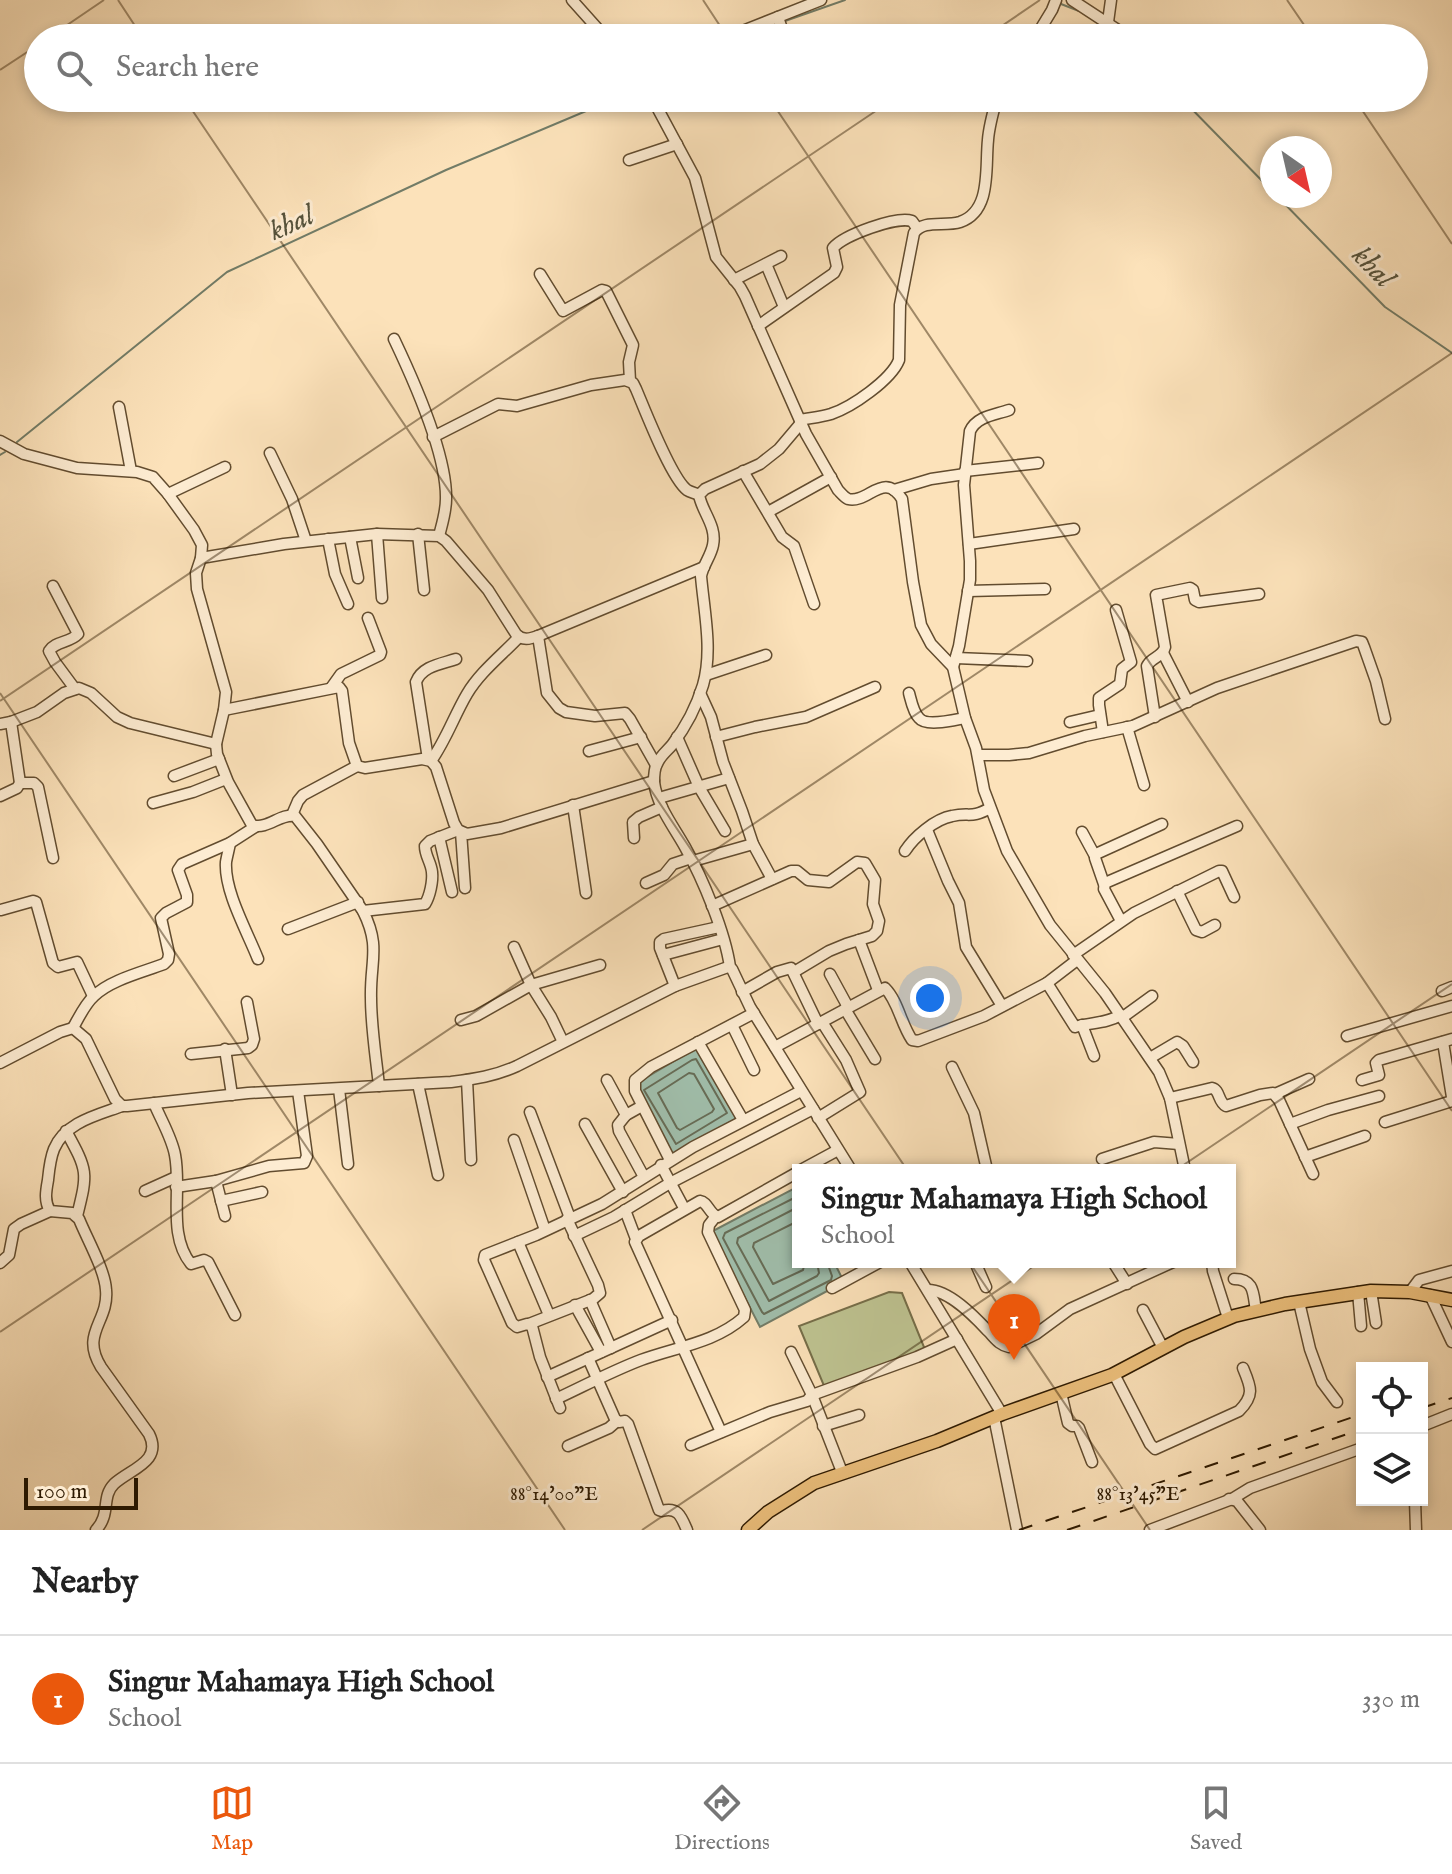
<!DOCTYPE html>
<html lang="en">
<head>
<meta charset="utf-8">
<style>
  body { margin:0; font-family:"IM FELL English",serif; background:#f2f2f2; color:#222 }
  .controls { position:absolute; right:24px; bottom:24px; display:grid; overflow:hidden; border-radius:0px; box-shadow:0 4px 12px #0003 }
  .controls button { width:72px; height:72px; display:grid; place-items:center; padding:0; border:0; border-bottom:2px solid #e0e0e0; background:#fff; color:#222; font:40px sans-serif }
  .compass { position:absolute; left:1260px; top:136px; width:72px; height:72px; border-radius:50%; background:#fff; box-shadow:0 4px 12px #0003; rotate:146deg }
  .scale { position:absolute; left:24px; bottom:20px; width:114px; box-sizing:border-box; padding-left:8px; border:4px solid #2e1a01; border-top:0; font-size:22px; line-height:28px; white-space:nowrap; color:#2e1a01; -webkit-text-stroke:6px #fdecd2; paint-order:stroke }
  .you { position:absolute; left:930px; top:998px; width:28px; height:28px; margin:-20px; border:6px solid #fff; border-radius:50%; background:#1a73e8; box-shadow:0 0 0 12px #1a73e833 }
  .badge { display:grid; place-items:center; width:52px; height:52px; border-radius:50%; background:#ea580c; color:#fff; font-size:26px; font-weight:700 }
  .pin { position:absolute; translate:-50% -66px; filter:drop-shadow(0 2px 4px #0008) }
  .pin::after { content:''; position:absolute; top:42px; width:28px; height:24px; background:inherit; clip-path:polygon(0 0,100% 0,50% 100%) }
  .popup { position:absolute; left:792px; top:1164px; width:444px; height:104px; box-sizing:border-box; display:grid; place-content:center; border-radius:0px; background:#fff; filter:drop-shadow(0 2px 6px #0005); font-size:26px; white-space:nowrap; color:#767676 }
  .popup b { font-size:30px; color:#222 }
  .popup::after { content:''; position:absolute; left:50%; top:100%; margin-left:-16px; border:16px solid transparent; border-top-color:#fff }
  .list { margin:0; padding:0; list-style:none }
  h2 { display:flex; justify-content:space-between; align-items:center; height:104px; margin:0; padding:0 32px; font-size:34px }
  h2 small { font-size:26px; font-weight:400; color:#767676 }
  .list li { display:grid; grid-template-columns:52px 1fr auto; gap:24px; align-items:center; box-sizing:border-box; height:128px; padding:0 32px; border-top:2px solid #e0e0e0 }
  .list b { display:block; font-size:30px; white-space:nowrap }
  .list p { margin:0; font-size:26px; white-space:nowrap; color:#767676 }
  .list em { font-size:26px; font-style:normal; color:#767676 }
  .icon { flex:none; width:44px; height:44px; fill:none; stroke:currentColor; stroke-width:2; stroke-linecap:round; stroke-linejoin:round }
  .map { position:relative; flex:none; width:1452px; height:1530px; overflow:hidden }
  .search { position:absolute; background:#fff; box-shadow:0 4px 12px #0003; left:24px; right:24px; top:24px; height:88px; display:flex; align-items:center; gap:20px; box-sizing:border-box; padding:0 28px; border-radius:44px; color:#767676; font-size:30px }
  .sheet { height:232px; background:#fff }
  nav { display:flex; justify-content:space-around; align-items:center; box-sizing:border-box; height:112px; border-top:2px solid #e0e0e0; background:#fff; font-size:22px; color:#767676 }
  nav a { display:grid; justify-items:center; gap:4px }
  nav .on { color:#ea580c }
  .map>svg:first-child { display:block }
  .green { fill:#bec391; stroke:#766e49; stroke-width:2 }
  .water { fill:#a0beab; stroke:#727c67; stroke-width:2 }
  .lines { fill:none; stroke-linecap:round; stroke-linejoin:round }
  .shore { stroke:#676c56; stroke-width:2 }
  .stream { stroke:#727c67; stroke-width:2 }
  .minor-casing { stroke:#624c2f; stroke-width:13 }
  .major-casing { stroke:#2e1a01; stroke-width:15 }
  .minor { stroke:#fdecd2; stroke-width:10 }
  .major { stroke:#eec17d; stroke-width:12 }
  .rail { stroke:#2e1a01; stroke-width:2; stroke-dasharray:14 14; stroke-linecap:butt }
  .ticks { fill:none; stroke:#2e1a01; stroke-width:2; stroke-opacity:0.45 }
  .labels { text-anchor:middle; stroke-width:6; stroke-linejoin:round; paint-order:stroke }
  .water-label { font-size:30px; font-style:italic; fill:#56533c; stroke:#fdecd2 }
  .ticks-label { font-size:20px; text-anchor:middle; fill:#2e1a01; stroke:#fdecd2; stroke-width:6; stroke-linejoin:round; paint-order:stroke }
</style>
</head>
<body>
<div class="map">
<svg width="1452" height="1530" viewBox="0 0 1452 1530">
  <rect width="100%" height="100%" fill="#fce2ba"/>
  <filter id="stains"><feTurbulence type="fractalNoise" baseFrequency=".0025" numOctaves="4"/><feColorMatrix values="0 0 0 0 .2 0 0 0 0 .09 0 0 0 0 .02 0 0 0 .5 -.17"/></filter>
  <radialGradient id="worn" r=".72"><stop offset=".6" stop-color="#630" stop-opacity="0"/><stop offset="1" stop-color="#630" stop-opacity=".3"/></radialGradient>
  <polygon class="green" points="889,1292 902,1293 926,1352 827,1393 799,1326"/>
  <g class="water">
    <polygon points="698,1047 740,1116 673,1156 632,1086"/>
    <polygon points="795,1188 798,1194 798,1262 834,1262 844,1282 760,1327 711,1232"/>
  </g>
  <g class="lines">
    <g class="shore">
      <polygon points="696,1059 727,1113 676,1144 644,1090 692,1060"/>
      <polygon points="689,1073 694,1074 714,1109 712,1112 680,1130 677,1128 658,1093"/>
      <polyline points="798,1196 725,1233 723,1238 762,1312 764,1314 831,1280 832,1276 827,1262"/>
      <polyline points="798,1207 738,1238 737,1243 769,1301 817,1276 819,1273 817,1262"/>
      <polyline points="798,1221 754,1243 753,1247 773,1284 803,1270 805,1262"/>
    </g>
    <g class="stream">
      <polyline points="1061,4 1079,11"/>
      <polyline points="785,21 845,0"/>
      <polyline points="748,38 777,24"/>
      <polyline points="1181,98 1272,191"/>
      <polyline points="1277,196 1385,307 1452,353"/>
      <polyline points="17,442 227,272 446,170 617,98"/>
      <polyline points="0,455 5,452"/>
    </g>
    <defs>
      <g id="minor">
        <polyline points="572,0 606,38"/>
        <polyline points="1072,0 1130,38"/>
        <polyline points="778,17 785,38"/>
        <polyline points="1108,22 1111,0"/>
        <polyline points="725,38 821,0"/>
        <polyline points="1035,38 1052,10 1056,0"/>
        <path d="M652,98l43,80 21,79 24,30 5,9 61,138 32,56c3,3 6,7 10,9 20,5 36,-29 54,0l11,83 8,43 10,19 22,23 12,51 11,30 8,42 23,61 43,74 55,68 54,79 11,26 15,72"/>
        <polyline points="629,160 677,144"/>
        <polyline points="766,264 784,307"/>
        <polyline points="540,274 563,311 602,290 606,291 633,345 629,362 630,381"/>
        <polyline points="734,280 781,256"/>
        <path d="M758,326l76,-53 3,-6 -4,-19c11,-13 63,-32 79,-27l5,7"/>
        <path d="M394,339c20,42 53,115 52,160 0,13 -4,25 -7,37"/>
        <polyline points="119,407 131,471"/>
        <path d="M800,420c10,-2 21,-3 31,-6 21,-7 60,-34 68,-54l1,-55 14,-72c10,-14 30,-6 46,-11 32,-11 25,-54 28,-82 1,-14 5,-28 9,-42"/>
        <path d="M433,437l65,-33 19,2 74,-21 34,-5 8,3 3,6c9,21 35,89 51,101 3,2 8,3 12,5"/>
        <path d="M0,441l24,13 53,14 60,4 16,5 15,17 26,36 8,15 -1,13 -5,15 1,16 29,103 -2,18 -8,34 1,10 11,28 24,43c16,5 28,-12 43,-9l22,28 46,67c18,36 7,50 8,87 0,29 5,59 8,88"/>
        <polyline points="270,453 292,499 306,541"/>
        <polyline points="743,471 782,537 794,546 814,604"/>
        <polyline points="965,471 1038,463"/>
        <polyline points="894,490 931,479 965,474"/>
        <polyline points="168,494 225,467"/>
        <polyline points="768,512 831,477"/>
        <polyline points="377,534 382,598"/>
        <polyline points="418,534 424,590"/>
        <polyline points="350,537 358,578"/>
        <polyline points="328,539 335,574 348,604"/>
        <polyline points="969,544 1074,529"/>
        <path d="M201,558l83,-14 93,-10 62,2 7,5 42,49 28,44c6,7 14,5 22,2l166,-69"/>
        <path d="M53,586l25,48c-8,9 -23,7 -29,17l6,11 20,27"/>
        <polyline points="968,591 1045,589"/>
        <polyline points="538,636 547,693 559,708 566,712 595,716 625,713 630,719 656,765"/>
        <polyline points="1163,653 1188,702"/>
        <polyline points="956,658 1027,661"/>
        <path d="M953,667l6,-21 11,-66v-19l-6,-76 6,-54c7,-15 25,-16 39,-21"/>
        <polyline points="706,675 766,655"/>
        <polyline points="331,688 341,674 380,655 381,652 368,618"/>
        <polyline points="700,693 711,717 723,762 742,811 753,844 772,879"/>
        <path d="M909,693c2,7 4,19 10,25 7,9 35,2 46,0"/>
        <polyline points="224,710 339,687 342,691 349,743 357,766 365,768 422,759 431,761 436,767 454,823 458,830 467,834 501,828 654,781"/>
        <path d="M1155,717l-8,-51c4,-9 16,-9 18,-19l-9,-52 34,-7 3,2 2,10 4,2 60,-8"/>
        <polyline points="1070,722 1100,715"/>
        <polyline points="0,724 11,722 37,712 64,693 79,688 91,693 117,717 130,723 216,744"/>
        <polyline points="1127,727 1144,785"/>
        <polyline points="1103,732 1099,705 1099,698 1120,684 1122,669 1131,662 1116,610"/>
        <polyline points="677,737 699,787 725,831"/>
        <polyline points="716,737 755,727 806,717 875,687"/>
        <polyline points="589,751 641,737"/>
        <polyline points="978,755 1009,755 1029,753 1085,736 1133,726 1217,688 1356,641 1362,642 1364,647 1376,681 1385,719"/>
        <path d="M428,759l-12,-77c6,-16 25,-18 40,-23"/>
        <path d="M431,761c15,-21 23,-45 36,-67 13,-22 35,-39 52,-57"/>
        <polyline points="174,776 219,759"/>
        <polyline points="20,783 34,783 38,787 53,858"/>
        <polyline points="0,796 17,788 20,783 11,722"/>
        <polyline points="659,798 729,778"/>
        <polyline points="153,803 193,792 226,779"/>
        <polyline points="573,805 586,893"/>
        <polyline points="292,815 298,801 303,795 357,766"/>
        <polyline points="927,830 948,881 959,903 966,947 1002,1006"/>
        <polyline points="461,832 465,888"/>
        <polyline points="1082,832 1095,856"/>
        <polyline points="439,837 452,892"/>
        <polyline points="634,838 633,822 639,817 662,807"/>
        <path d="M230,843c-1,6 -3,13 -4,19 -2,29 21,69 32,97"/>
        <path d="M905,851c9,-14 30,-32 47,-35 18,-4 19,3 38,-8"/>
        <polyline points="693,861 753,844"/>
        <polyline points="646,883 664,875 673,864 691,858"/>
        <polyline points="1104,884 1095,858 1096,854 1162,824"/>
        <polyline points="1177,891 1196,930 1202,932 1215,925"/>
        <polyline points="712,906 791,871 797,871 808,880 829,882 857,862 865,863 875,880 873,904 879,921 877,931 872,936 846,944 829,951 794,972"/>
        <polyline points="1,910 33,901 36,902 53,963 58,967 77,962 93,996"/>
        <path d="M363,911l62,-7c5,-8 8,-23 7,-32 -1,-10 -7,-16 -7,-26l5,-5 28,-11"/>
        <polyline points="1121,921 1104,889 1105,883 1237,826"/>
        <polyline points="288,929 358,902"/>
        <polyline points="859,940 878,990"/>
        <polyline points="514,947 531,985 551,1017 563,1042"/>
        <polyline points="663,955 723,939"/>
        <polyline points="1073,955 1134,913 1219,871 1222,871 1234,897"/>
        <path d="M730,967c-5,-35 -27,-88 -45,-120 -11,-20 -28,-41 -31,-65 0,-6 0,-13 3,-18 3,-8 10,-13 15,-19 13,-17 25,-40 31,-60 10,-34 1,-74 -2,-109 2,-11 10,-20 12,-31 4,-19 -11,-33 -14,-50l6,-6 55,-25 19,-15 22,-26"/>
        <polyline points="830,974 848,1007"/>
        <path d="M1047,983l28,44c17,-5 30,-3 46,-12"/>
        <polyline points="675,986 660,948 660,942 664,939 719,927"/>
        <polyline points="1442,991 1452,987"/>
        <polyline points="742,992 777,972 791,968 818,1024"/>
        <polyline points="845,1009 875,1059"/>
        <polyline points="1123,1017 1152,996"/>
        <polyline points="461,1020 476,1016 531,985 600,965"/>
        <polyline points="732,1025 754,1070"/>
        <polyline points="1082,1025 1094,1056"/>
        <path d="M73,1028c6,-11 12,-24 21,-32 16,-16 49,-24 70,-32l4,-4 1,-6 -8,-36 5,-5 21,-11v-7l-9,-25 4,-6 48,-21 25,-16"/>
        <polyline points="1347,1036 1452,1006"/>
        <polyline points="698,1042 743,1120"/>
        <polyline points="1443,1042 1452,1097"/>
        <path d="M775,1047l110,-59c13,13 16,36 27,52l6,1 66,-25 63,-33 30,-23"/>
        <polyline points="225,1049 232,1095"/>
        <polyline points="191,1054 248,1048 252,1045 254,1039 247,1002"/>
        <polyline points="1150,1058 1177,1042 1183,1046 1193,1062"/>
        <path d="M0,1063l60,-31 13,-4 13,11 29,60 7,7h5l121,-13 203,-11c24,-3 44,-6 66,-16l158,-80 53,-19 4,2 18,38 101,163"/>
        <polyline points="952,1067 974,1113 987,1170"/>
        <polyline points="467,1080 471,1160"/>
        <polyline points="607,1080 626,1115"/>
        <polyline points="1362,1080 1379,1075 1376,1063 1379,1060 1452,1039"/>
        <polyline points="418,1084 438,1175"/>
        <polyline points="339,1089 348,1164"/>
        <polyline points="1275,1094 1309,1079"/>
        <path d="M1170,1098l42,-10c8,2 6,14 14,18l34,-11 13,-2 6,7 34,74"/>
        <path d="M154,1103c7,17 18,35 21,52 7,36 -8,79 16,109l13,-4 4,2 27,53"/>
        <polyline points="642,1106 626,1115 618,1125 619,1131 644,1177"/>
        <polyline points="530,1112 570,1218"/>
        <polyline points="818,1118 860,1092 846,1060 822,1022"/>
        <polyline points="1385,1122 1452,1101"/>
        <polyline points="585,1124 623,1192"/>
        <polyline points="1290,1124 1328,1110 1379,1096"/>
        <path d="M66,1131c22,40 22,41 11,85"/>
        <polyline points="514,1140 545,1230"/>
        <polyline points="1305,1157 1365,1136"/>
        <polyline points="1102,1159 1154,1142 1179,1144"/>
        <polyline points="670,1160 635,1091 635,1080 651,1067 754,1013"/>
        <polyline points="661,1165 684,1208"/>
        <polyline points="801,1170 838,1150"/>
        <polyline points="216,1181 225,1216"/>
        <polyline points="176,1187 216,1181 269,1166 304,1163 307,1156 298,1091"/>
        <polyline points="145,1191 176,1177"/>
        <polyline points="221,1201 262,1192"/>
        <polyline points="625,1210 636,1239"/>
        <polyline points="574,1236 614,1217 670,1183 813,1109"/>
        <polyline points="518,1242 549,1315"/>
        <polyline points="910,1262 1002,1414"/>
        <polyline points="975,1262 986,1287"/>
        <polyline points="1113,1262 1127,1284"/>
        <polyline points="1212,1262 1213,1271 1228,1318"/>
        <polyline points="0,1263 9,1255 14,1229 21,1224 50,1211"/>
        <path d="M1234,1279c21,0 19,15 22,32"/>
        <polyline points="832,1288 880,1262"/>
        <path d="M928,1290c21,0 46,26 60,41 7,7 11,14 21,16l27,-13 34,-25 103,-47"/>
        <polyline points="1371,1291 1376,1323"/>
        <polyline points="1358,1292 1361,1326"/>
        <polyline points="1410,1292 1419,1280 1452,1271"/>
        <polyline points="1430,1295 1452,1342"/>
        <polyline points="590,1300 611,1348"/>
        <polyline points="1299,1302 1310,1349 1322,1382 1337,1402"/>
        <polyline points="575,1305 601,1352"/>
        <polyline points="1143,1310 1163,1348"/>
        <polyline points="529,1324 593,1299 600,1293 598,1285 567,1219"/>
        <polyline points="791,1352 812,1395 842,1472"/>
        <path d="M588,1358l27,61 4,3 6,-1 3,3 31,86 3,1c16,-4 19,5 25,19"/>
        <path d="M1114,1374l36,70 5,5 84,-38c16,-16 12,-24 4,-43"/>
        <polyline points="547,1377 672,1320"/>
        <polyline points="1061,1393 1068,1423 1072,1426 1077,1426 1079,1428 1092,1462"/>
        <path d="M556,1399c28,-13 56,-28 85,-39 35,-13 74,-17 103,-43l1,-7 -37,-78 1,-7 7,-9"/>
        <polyline points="560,1408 540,1357 532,1326 527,1324 517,1327 512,1323 484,1260 485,1255 536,1235 602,1204 693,1147 801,1091"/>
        <polyline points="994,1417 1017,1530"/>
        <polyline points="823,1426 859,1415"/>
        <polyline points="1422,1426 1452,1414"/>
        <path d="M721,1432l-86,-190 4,-6 61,-35c8,1 9,13 18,16l80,-45"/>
        <polyline points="691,1445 770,1412 807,1401 812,1395 917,1357 957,1339"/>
        <polyline points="568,1446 609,1428 617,1421"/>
        <polyline points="1229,1499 1237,1501 1260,1530"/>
        <polyline points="1415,1500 1416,1530"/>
        <path d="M96,1530c15,-16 5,-33 18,-46 16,-15 49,-22 35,-50l-48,-67c-21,-34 8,-45 5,-77 -1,-20 -19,-51 -27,-71l-7,-6 -22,-2c-6,-10 -4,-20 -2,-31 1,-10 2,-21 6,-31 11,-27 44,-34 68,-43"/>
        <polyline points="1150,1530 1232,1499 1250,1488 1362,1448"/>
      </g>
      <polyline id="major" points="748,1530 768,1512 814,1483 937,1441 1002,1414 1112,1375 1184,1337 1234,1316 1285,1304 1371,1291 1410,1292 1452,1300"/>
    </defs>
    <use href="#minor" class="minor-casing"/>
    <use href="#major" class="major-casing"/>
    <use href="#minor" class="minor"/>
    <use href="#major" class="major"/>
    <g class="rail">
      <polyline points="1422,1408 1452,1398"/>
      <polyline points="1019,1530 1362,1414"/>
      <polyline points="1067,1530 1362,1429"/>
    </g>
  </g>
  <path class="ticks" d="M118,0l25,38M703,0l25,38M1287,0l26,38M48,38l56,-38M984,38l56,-38M0,70l38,-25M184,98l966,1432M769,98l683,1013M1354,98l98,146M0,693l565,837M0,701l895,-603M0,1332l1452,-979M642,1530l810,-546"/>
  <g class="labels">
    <g class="water-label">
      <text transform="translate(291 222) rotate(-24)" y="10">khal</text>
      <text transform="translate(1374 266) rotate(46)" y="10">khal</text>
    </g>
  </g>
  <g class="ticks-label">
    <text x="554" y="1500">88°14'00"E</text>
    <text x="1138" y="1500">88°13'45"E</text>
  </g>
  <rect width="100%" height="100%" filter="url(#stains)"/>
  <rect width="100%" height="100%" fill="url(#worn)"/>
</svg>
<div class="controls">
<button><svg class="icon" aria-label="locate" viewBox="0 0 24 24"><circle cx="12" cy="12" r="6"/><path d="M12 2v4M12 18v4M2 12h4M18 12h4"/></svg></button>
<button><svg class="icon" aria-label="layers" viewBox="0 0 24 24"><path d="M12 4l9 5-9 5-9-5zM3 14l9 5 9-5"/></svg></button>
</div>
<svg class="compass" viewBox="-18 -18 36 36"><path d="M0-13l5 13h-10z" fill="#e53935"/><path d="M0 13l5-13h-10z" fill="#767676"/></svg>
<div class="scale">100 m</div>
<div class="you"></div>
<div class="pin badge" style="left:1014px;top:1360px">1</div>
<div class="popup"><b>Singur Mahamaya High School</b>School</div>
<div class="search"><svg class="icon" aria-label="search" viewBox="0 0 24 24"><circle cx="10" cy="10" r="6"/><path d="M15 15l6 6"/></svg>Search here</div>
</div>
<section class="sheet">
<h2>Nearby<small></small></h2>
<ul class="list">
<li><span class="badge">1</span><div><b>Singur Mahamaya High School</b><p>School</p></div><em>330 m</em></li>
</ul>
</section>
<nav>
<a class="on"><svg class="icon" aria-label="map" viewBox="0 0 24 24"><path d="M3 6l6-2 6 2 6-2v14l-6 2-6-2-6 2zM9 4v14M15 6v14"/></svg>Map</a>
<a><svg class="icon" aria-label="directions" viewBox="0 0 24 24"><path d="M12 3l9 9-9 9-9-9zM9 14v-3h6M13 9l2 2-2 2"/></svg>Directions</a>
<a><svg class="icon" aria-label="saved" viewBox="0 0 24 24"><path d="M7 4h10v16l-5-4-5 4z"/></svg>Saved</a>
</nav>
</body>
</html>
